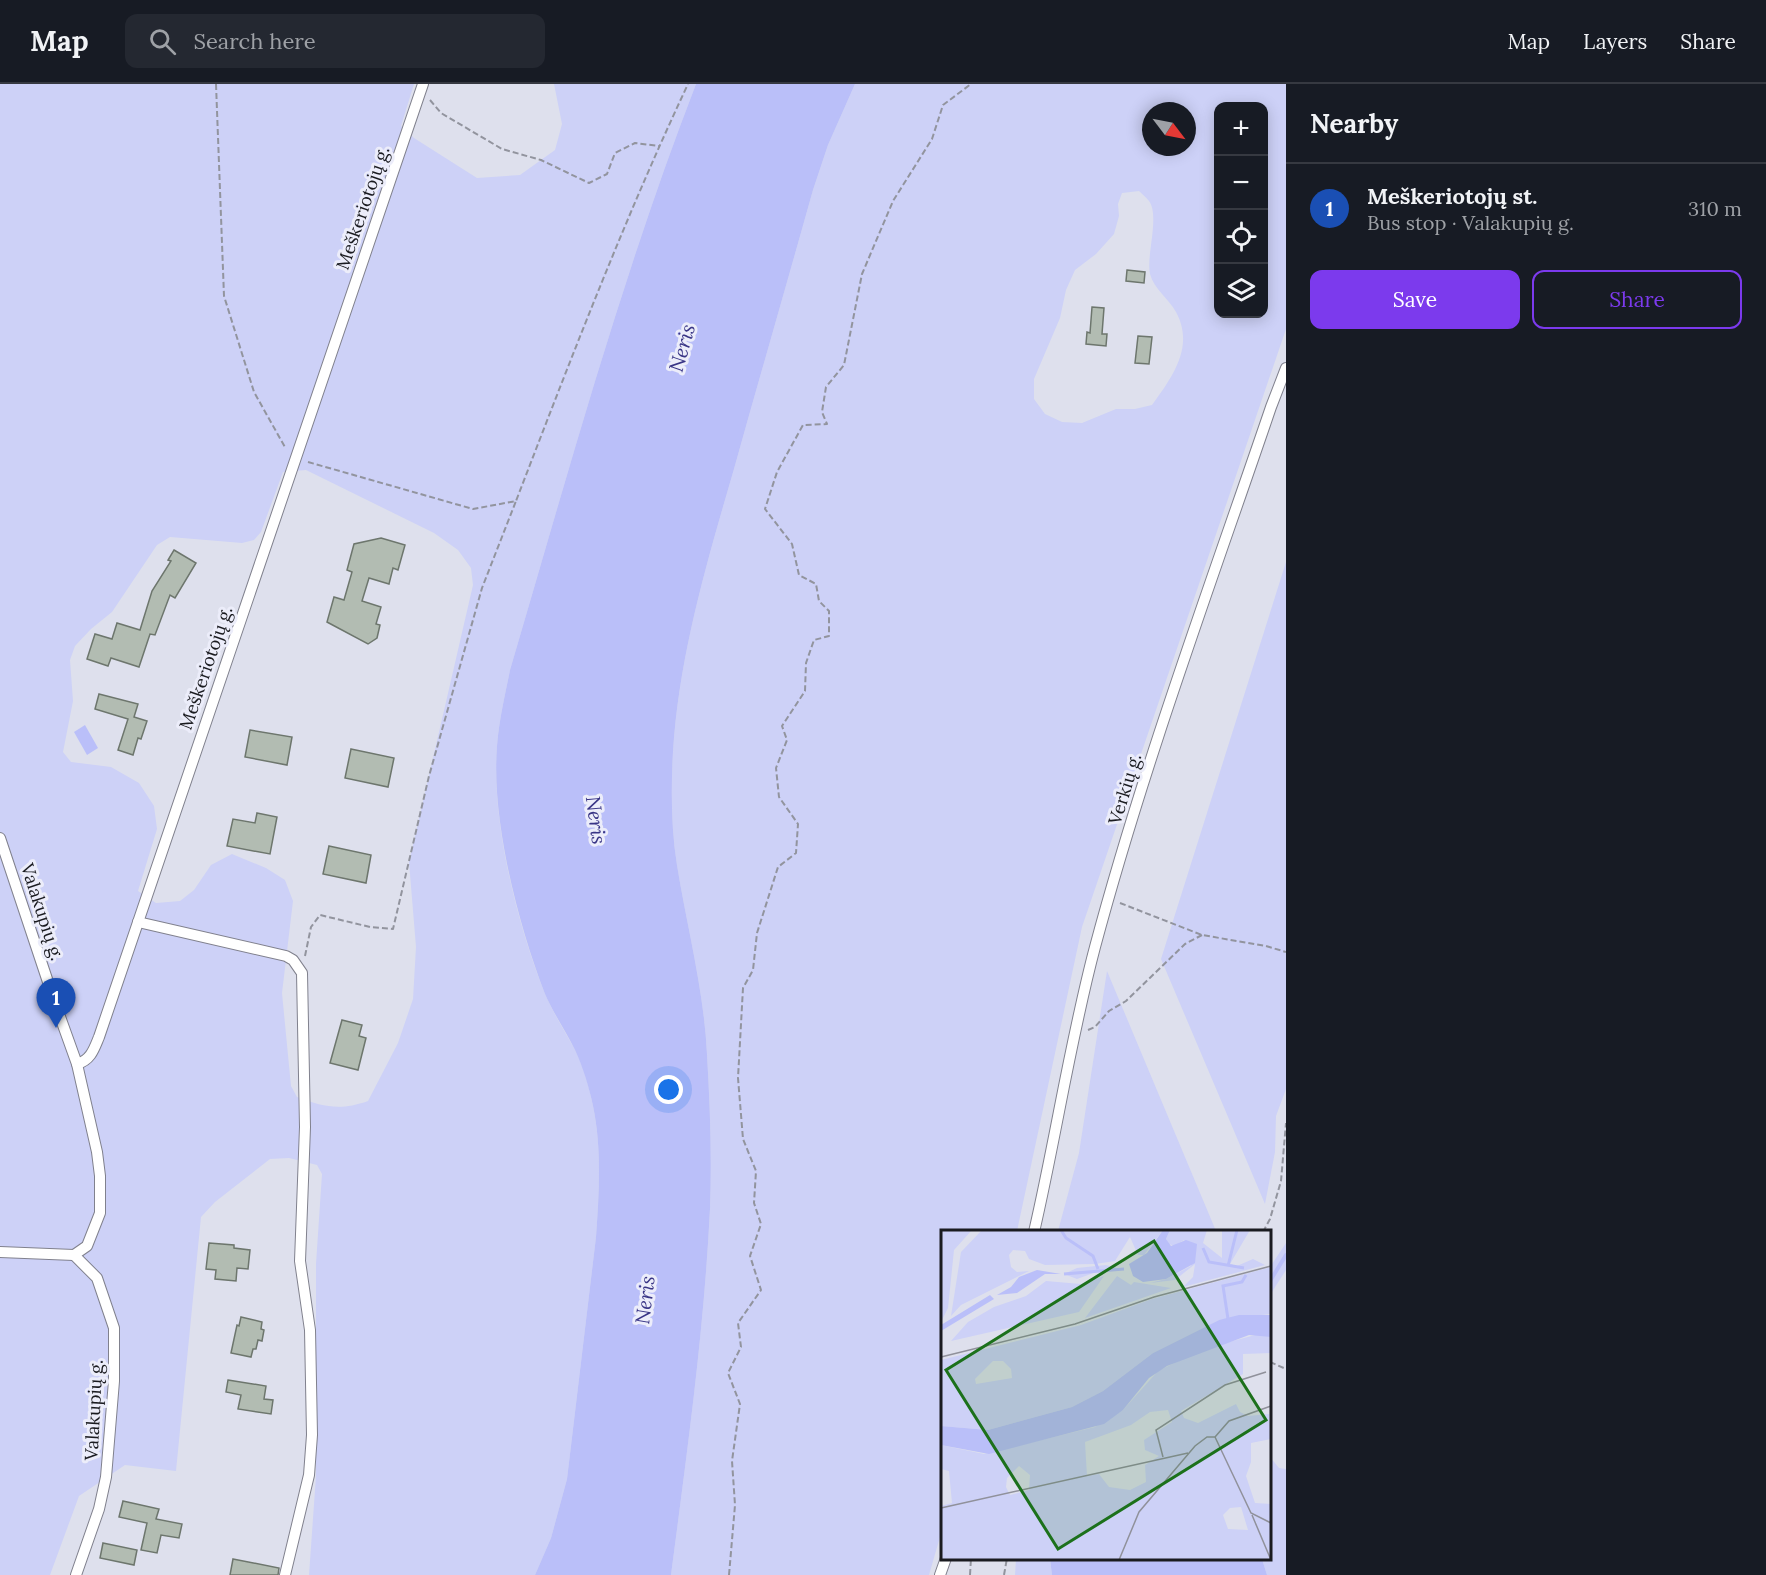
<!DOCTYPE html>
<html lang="en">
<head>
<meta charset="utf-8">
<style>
  body { margin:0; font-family:Lora,serif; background:#242831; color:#f1f3f6 }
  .controls { position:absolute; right:18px; top:18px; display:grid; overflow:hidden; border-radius:12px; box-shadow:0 3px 15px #0003 }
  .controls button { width:54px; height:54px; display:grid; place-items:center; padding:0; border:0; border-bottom:2px solid #363941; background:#171b24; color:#f1f3f6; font:30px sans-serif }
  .compass { position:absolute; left:1142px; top:18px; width:54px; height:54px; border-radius:50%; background:#171b24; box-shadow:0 3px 15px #0003; rotate:122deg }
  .you { position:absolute; left:669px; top:1006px; width:21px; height:21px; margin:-15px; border:4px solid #fff; border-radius:50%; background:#1a73e8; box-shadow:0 0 0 9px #1a73e833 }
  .badge { display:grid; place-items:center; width:39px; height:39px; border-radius:50%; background:#7c3aed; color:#fff; font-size:20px; font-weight:700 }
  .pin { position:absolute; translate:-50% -50px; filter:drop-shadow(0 2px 3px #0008) }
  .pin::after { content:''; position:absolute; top:32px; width:21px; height:18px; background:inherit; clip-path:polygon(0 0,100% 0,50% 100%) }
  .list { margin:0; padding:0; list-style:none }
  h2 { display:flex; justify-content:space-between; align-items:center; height:78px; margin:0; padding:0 24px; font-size:26px }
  h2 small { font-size:20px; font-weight:400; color:#9ea1a6 }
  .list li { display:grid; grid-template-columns:39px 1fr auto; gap:18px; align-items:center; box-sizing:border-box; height:90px; padding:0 24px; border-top:2px solid #363941 }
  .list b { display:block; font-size:22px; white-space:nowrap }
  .list p { margin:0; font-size:20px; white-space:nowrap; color:#9ea1a6 }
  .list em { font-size:20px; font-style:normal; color:#9ea1a6 }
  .actions { display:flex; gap:12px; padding:18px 24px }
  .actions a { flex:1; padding:14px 0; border:2px solid #7c3aed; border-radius:12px; text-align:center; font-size:21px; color:#7c3aed }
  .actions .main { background:#7c3aed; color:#fff }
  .icon { flex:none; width:33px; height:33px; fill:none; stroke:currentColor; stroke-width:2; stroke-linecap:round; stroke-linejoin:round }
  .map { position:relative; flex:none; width:1286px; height:1491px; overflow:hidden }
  header { display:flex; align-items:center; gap:36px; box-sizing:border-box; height:84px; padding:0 30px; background:#171b24; border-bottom:2px solid #363941 }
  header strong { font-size:28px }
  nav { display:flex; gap:33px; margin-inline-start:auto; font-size:21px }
  .search { width:420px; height:54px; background:#242831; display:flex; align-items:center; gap:15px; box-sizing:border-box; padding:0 21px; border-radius:12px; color:#9ea1a6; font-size:22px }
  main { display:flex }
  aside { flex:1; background:#171b24 }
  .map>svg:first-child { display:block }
  .green { fill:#cdd1f7; fill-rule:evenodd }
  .water { fill:#babff9 }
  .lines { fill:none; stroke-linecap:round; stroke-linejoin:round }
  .stream { stroke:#babff9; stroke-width:4 }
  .building { fill:#b2bcb2; stroke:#6d766d; stroke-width:1.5 }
  .street-casing { stroke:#80818d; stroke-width:12 }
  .path { stroke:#92949e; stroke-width:2; stroke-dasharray:6 3; stroke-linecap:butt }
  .street { stroke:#fff; stroke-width:10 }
  .labels { text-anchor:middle; stroke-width:6; stroke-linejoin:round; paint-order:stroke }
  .street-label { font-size:18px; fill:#1a1b20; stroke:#ecedfa }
  .water-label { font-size:20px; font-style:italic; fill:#393586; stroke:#ecedfa }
  .inset-river { fill:none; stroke:#babff9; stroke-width:3 }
  .inset-road { fill:none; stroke:#90919b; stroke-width:1.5 }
  .view { fill:#1c711b; fill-opacity:0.15; stroke:#1c711b; stroke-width:3 }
  .inset-edge { fill:none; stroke:#1a1b20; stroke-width:3 }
</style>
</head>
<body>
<header>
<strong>Map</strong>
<div class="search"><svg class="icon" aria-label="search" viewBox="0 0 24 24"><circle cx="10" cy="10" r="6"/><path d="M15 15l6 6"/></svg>Search here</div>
<nav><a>Map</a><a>Layers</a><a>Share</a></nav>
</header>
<main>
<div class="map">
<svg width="1286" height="1491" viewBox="0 0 1286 1491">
  <rect width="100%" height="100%" fill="#dee0ed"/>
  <g class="green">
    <path d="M0,0h414l-13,42 13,12 63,40 43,-3 35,-25 7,-26 -8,-40h142c-74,191 -128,389 -186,586 -5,25 -11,50 -13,76 -6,74 20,178 48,248 8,19 20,37 30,56 9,17 14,37 18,56 9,43 6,88 3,131l-29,242 -16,59 -16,37h-226l7,-99v-212l6,-90 -5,-9 -28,-7 -19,1 -55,43 -14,15 -25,254 -51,-6 -46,31 -29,79h-50zM306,386l128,63 24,17 13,18 2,17 -64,277 7,85 -3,52 -15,44 -30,58c-28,10 -44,6 -71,-4l-6,-11 -9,-93 11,-92 -8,-21 -19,-12 -34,-14 -21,11 -17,25 -14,11 -24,2 -18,-12 19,-62 -3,-23 -15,-23 -28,-16 -40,-5 -8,-10 10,-51 -3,-41 5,-14 16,-17 21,-17 45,-67 13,-8 72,6 12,-3 7,-8 22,-60z"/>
    <path d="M855,0h431v245l-204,598 -65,304 -75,1v298l-13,45h-258c16,-122 33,-243 39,-366 2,-52 0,-104 -3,-155 -3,-64 -20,-127 -30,-189 -6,-37 -6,-76 -4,-113 6,-97 34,-190 61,-283 26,-93 53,-186 79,-279l15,-45zM1218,22h46v208h-46zM1151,27h36v36h-36zM1139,107c3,3 7,6 10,10 11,15 -3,54 1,73 4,15 19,25 26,38 19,35 -4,65 -24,93l-17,4h-19l-34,14 -20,-1 -17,-8 -11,-15v-20l26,-61 6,-28 9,-20 21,-16 18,-20 5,-18 -1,-12 4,-11z"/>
    <polygon points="1286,478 1286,1005 1276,1032 1275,1068 1265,1120 1161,875"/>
    <polygon points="1107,887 1216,1147 1058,1147 1079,1069"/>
    <polygon points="1286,1159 1286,1186 1270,1211 1270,1183"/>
    <polygon points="1270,1373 1279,1384 1286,1385 1286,1491 1267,1491 1262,1475 1270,1474"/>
    <polygon points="1016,1475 1050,1475 1052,1491 1015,1491"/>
  </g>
  <g class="water">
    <path d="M696,0h159l-27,61 -15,45c-26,93 -53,186 -79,279 -27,93 -55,186 -61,283 -2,37 -2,76 4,113 10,62 27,125 30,189 3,51 5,103 3,155 -6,123 -23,244 -39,366h-136l16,-37 16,-59 29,-242c3,-43 6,-88 -3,-131 -4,-19 -10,-39 -18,-56 -9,-19 -22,-37 -30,-56 -27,-70 -54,-174 -48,-248 2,-26 8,-51 13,-76 58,-197 112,-395 186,-586z"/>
    <polygon points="85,641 98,664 87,671 74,648"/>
    <polygon points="1050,1475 1262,1475 1267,1491 1052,1491"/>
  </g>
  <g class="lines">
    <polyline class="stream" points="1270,1197 1286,1171"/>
  </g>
  <g class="building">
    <polygon points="1127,186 1145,188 1144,199 1126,197"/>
    <polygon points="1092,223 1104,224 1102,250 1107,250 1106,262 1086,260 1087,248 1090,249"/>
    <polygon points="1138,252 1152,253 1149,280 1135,279"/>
    <polygon points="381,454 405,461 398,486 393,484 389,500 369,494 362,517 381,523 376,540 380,541 377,554 368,560 327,538 334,513 344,516 352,488 347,486 354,460"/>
    <polygon points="174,466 196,479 175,514 170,511 155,551 150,550 139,583 111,574 108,582 87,575 95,550 112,555 117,539 140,546 152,507 171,477 168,476"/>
    <polygon points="99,610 138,620 134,633 147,637 141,655 138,654 133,671 118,666 128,635 95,625"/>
    <polygon points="250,646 292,653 287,681 245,673"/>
    <polygon points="351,665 394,674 388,703 345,694"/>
    <polygon points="257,729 277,733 270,770 227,762 233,735 255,739"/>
    <polygon points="329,762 371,771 366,799 323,790"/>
    <polygon points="342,936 362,941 359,952 366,954 358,986 330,979"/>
    <polygon points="209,1159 234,1161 234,1164 250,1166 248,1185 237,1184 236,1197 215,1195 216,1186 206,1185"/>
    <polygon points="241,1233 262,1238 261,1245 264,1246 262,1257 258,1256 256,1265 253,1265 251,1273 231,1269 237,1241 239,1242"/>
    <polygon points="228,1296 266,1302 264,1315 273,1316 271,1330 238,1325 241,1311 226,1308"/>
    <polygon points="123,1417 159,1425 156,1435 182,1440 179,1454 161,1451 157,1469 141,1466 147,1439 119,1433"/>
    <polygon points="103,1459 137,1466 134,1481 100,1474"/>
    <polygon points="233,1475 279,1484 278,1491 230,1491"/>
  </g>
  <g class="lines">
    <defs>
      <g id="street">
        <polyline points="0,754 54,916 77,980 97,1068 100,1092 100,1129 87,1162 74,1171"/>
        <polyline points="138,838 286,872 293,876 302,889 305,1043 300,1177 310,1246 312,1351 309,1391 285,1491"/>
        <path d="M77,980c14,-4 17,-15 22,-27l324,-953"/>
        <path d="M1034,1148c22,-95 36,-191 61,-285 49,-183 115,-361 176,-540l15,-39"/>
        <polyline points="0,1168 74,1171"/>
        <polyline points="74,1171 97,1194 114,1244 114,1297 106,1393 99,1425 76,1491"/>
        <polyline points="940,1491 946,1474"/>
      </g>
    </defs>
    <use href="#street" class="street-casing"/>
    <g class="path">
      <polyline points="216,0 224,212 254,308 286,365"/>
      <polyline points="430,16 441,29 502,65 541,76 589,99 607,90 615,69 635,59 659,62"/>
      <path d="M308,378l165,47 43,-8c54,-140 108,-281 172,-417"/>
      <polyline points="1120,819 1202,851 1266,862 1286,868"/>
      <polyline points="305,872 311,843 320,831 370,843 393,845 429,692 482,504 516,417"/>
      <polyline points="1088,946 1095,943 1109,927 1126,917 1185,860 1202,851"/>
      <polyline points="1263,1148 1270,1135 1281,1097 1286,1039"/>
      <polyline points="1270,1278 1286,1285"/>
      <polyline points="729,1491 735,1421 732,1377 740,1320 728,1289 741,1263 738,1239 761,1206 750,1172 761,1140 754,1119 756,1087 743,1055 738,994 743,904 753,886 757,849 778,783 796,769 798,740 779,713 776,684 787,656 782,642 805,607 806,579 814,556 829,552 829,527 819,517 816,500 799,491 792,460 765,425 777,388 803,341 827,340 822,328 826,303 844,281 862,190 893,117 932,55 943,21 971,0"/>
      <polyline points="970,1491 971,1474"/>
      <polyline points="1004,1491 1007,1474"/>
    </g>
    <use href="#street" class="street"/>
  </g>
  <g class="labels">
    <g class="street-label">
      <text transform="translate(363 124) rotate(-71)" y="6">Meškeriotojų g.</text>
      <text transform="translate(206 584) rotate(-71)" y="6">Meškeriotojų g.</text>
      <text transform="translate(1125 705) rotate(-73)" y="6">Verkių g.</text>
      <text transform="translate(42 828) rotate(72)" y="6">Valakupių g.</text>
      <text transform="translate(94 1326) rotate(-87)" y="6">Valakupių g.</text>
    </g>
    <g class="water-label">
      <text transform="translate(682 264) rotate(-74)" y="7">Neris</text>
      <text transform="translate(596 736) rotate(82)" y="7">Neris</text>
      <text transform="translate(645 1216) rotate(-83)" y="7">Neris</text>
    </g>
  </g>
  <g transform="translate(941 1146)">
    <rect width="330" height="330" fill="#dee0ed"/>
    <path d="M0,0h31l-18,20 -6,58 -7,14zM41,0l171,1 10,-1 -19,25h-6l-8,-18 -15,24 -20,3 -50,1 -16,-6 -4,-8 -12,-1 -4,5 2,12 6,5 12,-1 -68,34 -10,11 10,-64zM229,0h37l-4,13 19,15v-28h28l-20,34 7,2 16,-7 12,6 -82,22 10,-10 2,-13 -20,16 -25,3 16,-4 25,-13 4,-13 -11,-13 -10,6 -5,-2 -3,-5zM165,35l18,5h-22l-25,9 -13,-5 13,-6zM330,37v47l-52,6 -66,33 -50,38 -31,16 -84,23 -47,-4v-66l140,-35 71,-26zM52,131h10l8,8 1,9 -36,6 -1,-5zM163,46l-25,36 -128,29 17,-19 26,-15 32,-11 20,-15 35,3zM176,46l14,9 3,-3 37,6 -86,30zM318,104l12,3v16l-28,1v20l-62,37 3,7 14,5 38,-19 4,8 8,4 21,-2 2,25 -20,4v19l-5,14 9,27 16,1v56h-330v-54l11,-3 -3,-32 -8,-2v-24l43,9 111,-27 28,-17 35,-39 45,-22zM227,180l4,12 -28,18 1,10 14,6 -14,9 1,17 -16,8 -21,-3 -10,-13 -12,2 -2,-34 46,-17 19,-13zM78,236l11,9 -1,15 -19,5 -4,-8 1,-9zM300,277l7,23 -20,-1 -5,-14 7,-7z" fill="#cdd1f7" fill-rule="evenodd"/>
    <path d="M222,0h7l-4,9 5,7 15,-6 11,4 -2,19 -29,16 -23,3 -10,-6 -4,-12 18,-11zM96,40l24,4h-16l-28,19 -20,2 14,-8 8,-10zM49,65l4,4 -53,32v-6zM298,85h32v22l-22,-2 -82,31 -18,12 -26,32 -19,14 -115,30 -48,-9v-19l47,4 84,-23 31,-16 50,-38 66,-33z" fill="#babff9"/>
    <path class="inset-river" d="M120,0l5,8 27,18 5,13M262,18l6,14 35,6M287,36l9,-36M123,44l60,-5M287,89l-5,-33 19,-4 4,-7"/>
    <path class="inset-road" d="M0,127l134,-33 79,-27 117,-31M274,207l36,76 20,10M274,207l14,-16 42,-15M222,227l-7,-27 69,-45 41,-13M0,278l247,-55M311,285l19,45M178,330l20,-48 56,-66 12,-9h8"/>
    <path class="view" d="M213,11l112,179 -208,129 -112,-179z"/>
    <rect width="330" height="330" class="inset-edge"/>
  </g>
</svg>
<div class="controls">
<button>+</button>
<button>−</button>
<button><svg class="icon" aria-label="locate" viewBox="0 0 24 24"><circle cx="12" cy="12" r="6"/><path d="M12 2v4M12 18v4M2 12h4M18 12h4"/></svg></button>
<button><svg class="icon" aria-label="layers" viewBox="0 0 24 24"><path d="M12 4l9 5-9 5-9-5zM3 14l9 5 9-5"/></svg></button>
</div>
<svg class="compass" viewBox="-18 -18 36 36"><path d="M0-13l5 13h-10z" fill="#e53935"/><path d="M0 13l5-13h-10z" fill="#9ea1a6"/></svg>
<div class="you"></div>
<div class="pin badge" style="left:56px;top:944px;background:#1a4fb4">1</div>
</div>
<aside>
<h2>Nearby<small></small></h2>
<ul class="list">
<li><span class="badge" style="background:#1a4fb4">1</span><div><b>Meškeriotojų st.</b><p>Bus stop · Valakupių g.</p></div><em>310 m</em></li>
</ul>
<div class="actions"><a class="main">Save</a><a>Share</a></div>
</aside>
</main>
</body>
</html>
